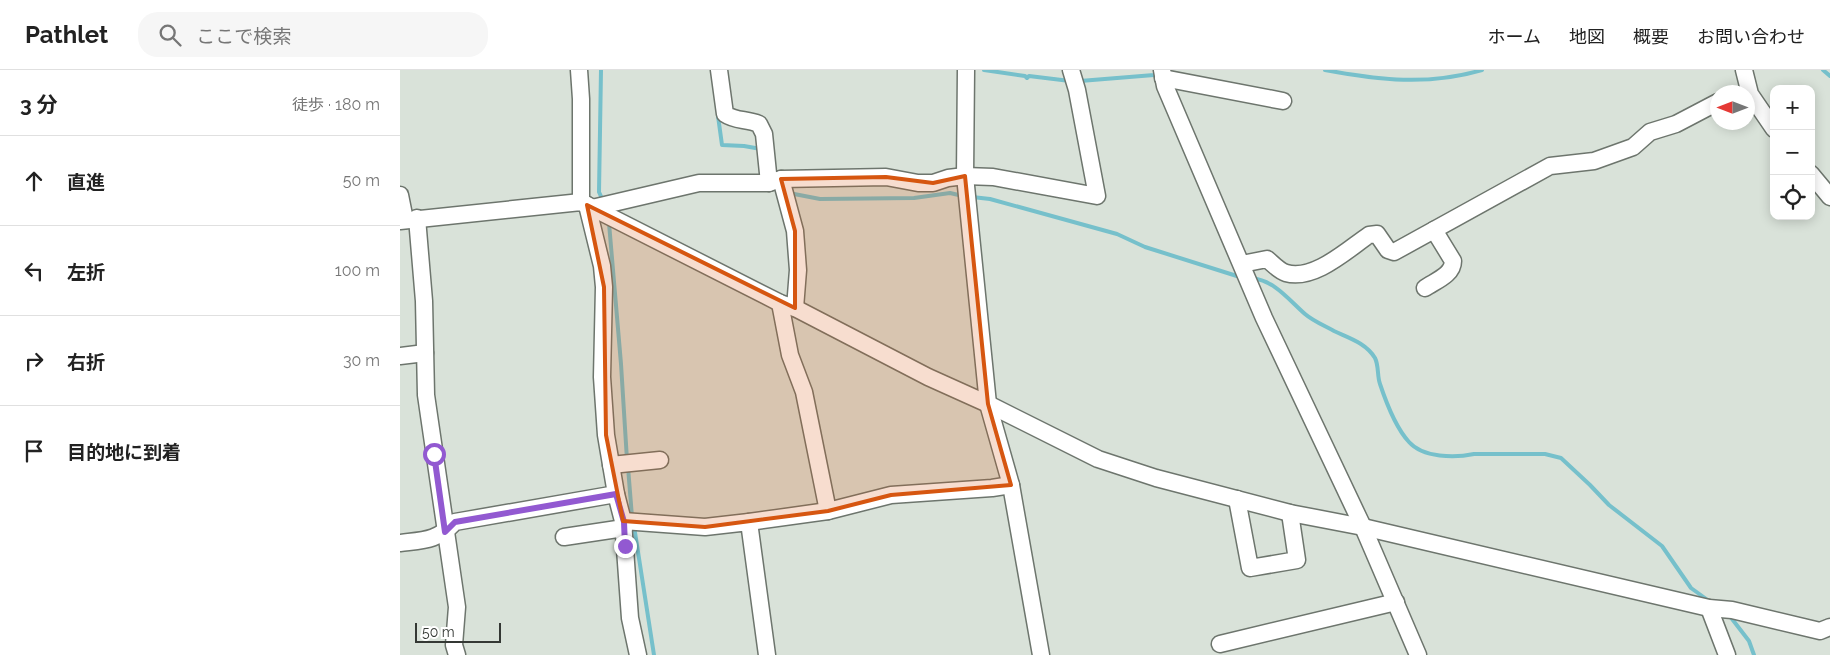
<!DOCTYPE html>
<html lang="ja">
<head>
<meta charset="utf-8">
<style>
  body { margin:0; font-family:Raleway,"Noto Sans JP",sans-serif; background:#f6f6f6; color:#222 }
  .controls { position:absolute; right:15px; top:15px; display:grid; overflow:hidden; border-radius:10px; box-shadow:0 2px 12px #0003 }
  .controls button { width:45px; height:45px; display:grid; place-items:center; padding:0; border:0; border-bottom:1px solid #e0e0e0; background:#fff; color:#222; font:25px sans-serif }
  .compass { position:absolute; left:1310px; top:15px; width:45px; height:45px; border-radius:50%; background:#fff; box-shadow:0 2px 12px #0003; rotate:270deg }
  .scale { position:absolute; left:15px; bottom:12px; width:86px; box-sizing:border-box; padding-left:5px; border:2px solid #343834; border-top:0; font-size:14px; line-height:18px; white-space:nowrap; color:#343834; -webkit-text-stroke:4px #fff; paint-order:stroke }
  .stop { position:absolute; width:15px; height:15px; margin:-11px; border:4px solid #9259d1; border-radius:50%; background:#fff }
  .stop.end { background:#9259d1; border-color:#fff; box-shadow:0 1px 5px #0008 }
  .list { margin:0; padding:0; list-style:none }
  h2 { display:flex; justify-content:space-between; align-items:center; height:65px; margin:0; padding:0 20px; font-size:21px }
  h2 small { font-size:16px; font-weight:400; color:#767676 }
  .list li { display:grid; grid-template-columns:32px 1fr auto; gap:15px; align-items:center; box-sizing:border-box; height:90px; padding:0 20px; border-top:1px solid #e0e0e0 }
  .list b { display:block; font-size:19px; white-space:nowrap }
  .list em { font-size:16px; font-style:normal; color:#767676 }
  .icon { flex:none; width:28px; height:28px; fill:none; stroke:currentColor; stroke-width:2; stroke-linecap:round; stroke-linejoin:round }
  .map { position:relative; flex:none; width:1430px; height:585px; overflow:hidden }
  header { display:flex; align-items:center; gap:30px; box-sizing:border-box; height:70px; padding:0 25px; background:#fff; border-bottom:1px solid #e0e0e0 }
  header strong { font-size:24px }
  nav { display:flex; gap:28px; margin-inline-start:auto; font-size:18px }
  .search { width:350px; height:45px; background:#f6f6f6; display:flex; align-items:center; gap:12px; box-sizing:border-box; padding:0 18px; border-radius:20px; color:#767676; font-size:19px }
  main { display:flex }
  aside { flex:1; background:#fff }
  .map>svg:first-child { display:block }
  .lines { fill:none; stroke-linecap:round; stroke-linejoin:round }
  .stream { stroke:#76c0cb; stroke-width:4 }
  .minor-casing { stroke:#6d756d; stroke-width:19 }
  .minor { stroke:#fff; stroke-width:16 }
  .route { stroke:#9259d1; stroke-width:6 }
  .marked { fill:#d65610; fill-opacity:0.2; stroke:#d65610; stroke-width:4; stroke-linejoin:round }
</style>
</head>
<body>
<header>
<strong>Pathlet</strong>
<div class="search"><svg class="icon" aria-label="search" viewBox="0 0 24 24"><circle cx="10" cy="10" r="6"/><path d="M15 15l6 6"/></svg>ここで検索</div>
<nav><a>ホーム</a><a>地図</a><a>概要</a><a>お問い合わせ</a></nav>
</header>
<main>
<aside>
<h2>3 分<small>徒歩 · 180 m</small></h2>
<ul class="list">
<li><svg class="icon" aria-label="ahead" viewBox="0 0 24 24"><path d="M12 20V5M6 11l6-6 6 6"/></svg><div><b>直進</b></div><em>50 m</em></li>
<li><svg class="icon" aria-label="left" viewBox="0 0 24 24"><path d="M17 20v-9H6M10 6l-5 5 5 5"/></svg><div><b>左折</b></div><em>100 m</em></li>
<li><svg class="icon" aria-label="right" viewBox="0 0 24 24"><path d="M7 20v-9h11M14 6l5 5-5 5"/></svg><div><b>右折</b></div><em>30 m</em></li>
<li><svg class="icon" aria-label="arrive" viewBox="0 0 24 24"><path d="M6 21V4h12l-3 4 3 4H6"/></svg><div><b>目的地に到着</b></div></li>
</ul>
</aside>
<div class="map">
<svg width="1430" height="585" viewBox="0 0 1430 585">
  <rect width="100%" height="100%" fill="#d9e2d9"/>
  <g class="lines">
    <g class="stream">
      <polyline points="201,0 199,122 203,131"/>
      <polyline points="584,0 625,6 627,8 629,6 670,11"/>
      <path d="M925,0c54,10 103,16 157,0"/>
      <polyline points="1423,0 1430,6"/>
      <polyline points="680,11 754,5 759,2"/>
      <polyline points="318,46 322,75 344,76 361,79"/>
      <polyline points="389,123 420,129 514,128 550,123 563,126"/>
      <polyline points="572,127 590,129 717,164 745,177 840,207"/>
      <polyline points="209,153 221,294 227,390"/>
      <path d="M852,208c23,3 36,21 53,36 8,7 20,12 29,17 15,7 32,12 41,27 4,8 2,18 5,26 6,18 16,44 29,58 14,16 46,16 65,12h71l16,4 29,27 19,20 53,41 29,42 18,13"/>
      <polyline points="228,397 232,447"/>
      <polyline points="234,456 254,585"/>
      <polyline points="1329,545 1349,571 1354,585"/>
    </g>
    <defs>
      <g id="minor">
        <polyline points="179,0 181,29 181,132"/>
        <path d="M319,0l6,44c10,7 21,5 34,10l5,10 5,49"/>
        <polyline points="566,0 565,106 588,334 611,415 641,585"/>
        <polyline points="762,0 765,16 864,248 963,457 1018,585"/>
        <polyline points="1344,0 1350,24 1374,59"/>
        <polyline points="763,8 883,31"/>
        <polyline points="1411,104 1430,127"/>
        <polyline points="381,109 395,161 398,200 395,238"/>
        <polyline points="0,125 5,150"/>
        <polyline points="187,135 202,196 204,217 202,307 206,365 216,424 223,451 230,548 238,585"/>
        <polyline points="192,138 299,113 369,113 381,109 486,107 518,113 533,113 548,108 565,106 593,107 697,126 677,20 671,0"/>
        <polyline points="17,148 24,231 26,325 57,537 54,575 57,585"/>
        <polyline points="0,151 181,132 380,233 395,238 528,307 588,334 698,389 756,408 890,443 963,457 1309,538 1332,540 1420,561 1430,557"/>
        <path d="M842,194l25,-5c5,4 12,12 19,14 28,8 61,-23 83,-38l8,-1 11,16 6,2 156,-86 44,-5 39,-14 17,-15 26,-8 42,-22"/>
        <path d="M1025,218c10,-7 28,-13 28,-27l-19,-31"/>
        <polyline points="380,233 390,285 404,322 428,441"/>
        <polyline points="0,286 25,283"/>
        <polyline points="211,395 260,390"/>
        <polyline points="837,429 850,498 897,490 890,443"/>
        <polyline points="223,451 305,457 349,452 367,585"/>
        <polyline points="349,452 428,441 491,425 592,418 611,415"/>
        <polyline points="164,467 224,458"/>
        <path d="M0,473c24,-3 37,-2 55,-21l161,-28"/>
        <polyline points="1309,538 1327,585"/>
        <polyline points="820,574 996,532"/>
      </g>
    </defs>
    <use href="#minor" class="minor-casing"/>
    <use href="#minor" class="minor"/>
  </g>
  <g class="lines">
    <polyline class="route" points="34,384 45,462 55,452 216,424 224,452 225,476"/>
  </g>
  <path class="marked" d="M565,106l23,228 23,81 -120,10 -63,16 -123,16 -82,-6 -17,-86 -2,-148 -17,-82 208,103v-77l-14,-52 105,-2 47,6z"/>
</svg>
<div class="controls">
<button>+</button>
<button>−</button>
<button><svg class="icon" aria-label="locate" viewBox="0 0 24 24"><circle cx="12" cy="12" r="6"/><path d="M12 2v4M12 18v4M2 12h4M18 12h4"/></svg></button>
</div>
<svg class="compass" viewBox="-18 -18 36 36"><path d="M0-13l5 13h-10z" fill="#e53935"/><path d="M0 13l5-13h-10z" fill="#767676"/></svg>
<div class="scale">50 m</div>
<div class="stop" style="left:34px;top:384px"></div>
<div class="stop end" style="left:225px;top:476px"></div>
</div>
</main>
</body>
</html>
